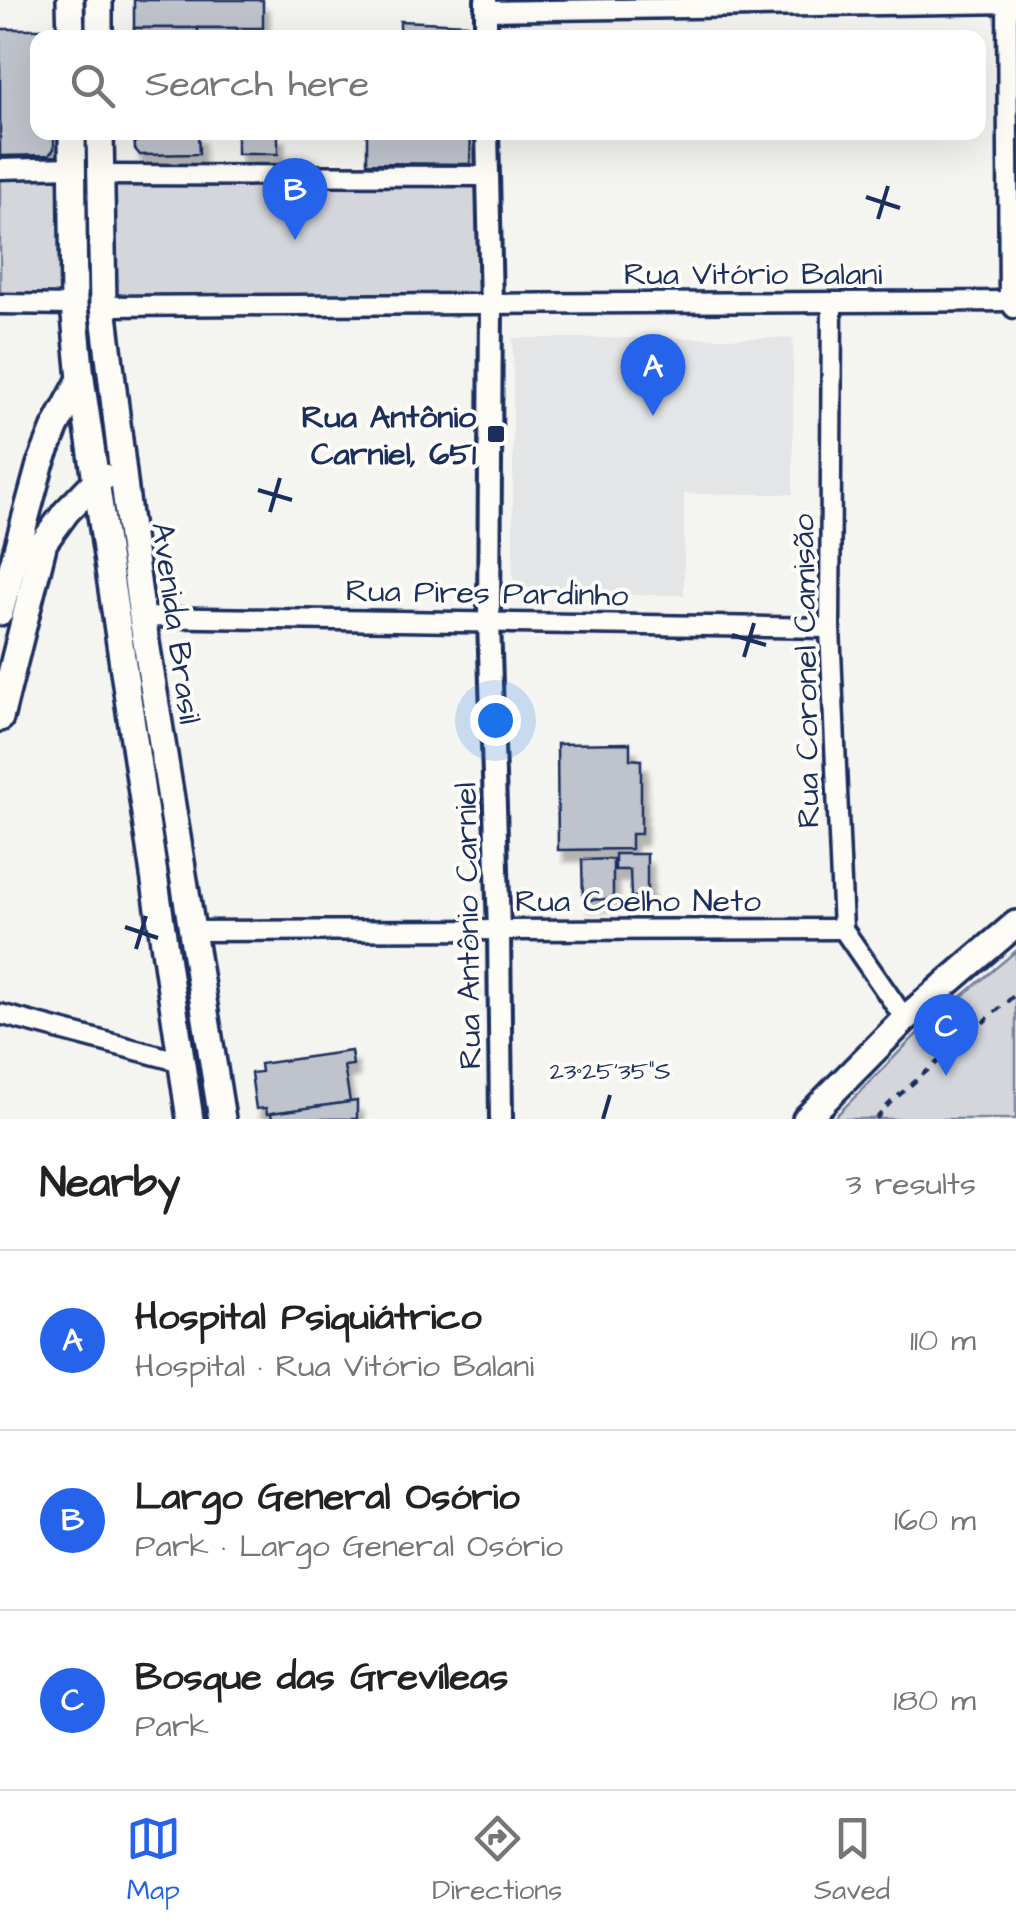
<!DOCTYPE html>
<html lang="en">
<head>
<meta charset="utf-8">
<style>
  body { margin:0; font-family:"Architects Daughter",sans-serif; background:#f2f2f2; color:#222 }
  .you { position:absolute; left:495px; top:720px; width:35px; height:35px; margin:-25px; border:8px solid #fff; border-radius:50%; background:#1a73e8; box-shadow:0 0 0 15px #1a73e833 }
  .badge { display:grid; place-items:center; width:65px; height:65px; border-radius:50%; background:#2563eb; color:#fff; font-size:32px; font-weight:700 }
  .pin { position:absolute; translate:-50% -82px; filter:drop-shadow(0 2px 5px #0008) }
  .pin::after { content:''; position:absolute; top:52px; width:35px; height:30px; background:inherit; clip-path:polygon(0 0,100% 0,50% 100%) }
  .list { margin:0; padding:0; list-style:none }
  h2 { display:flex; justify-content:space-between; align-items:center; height:130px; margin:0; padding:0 40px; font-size:42px }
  h2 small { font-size:32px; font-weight:400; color:#767676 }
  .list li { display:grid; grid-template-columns:65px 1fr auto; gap:30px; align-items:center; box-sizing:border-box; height:180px; padding:0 40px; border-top:2px solid #e0e0e0 }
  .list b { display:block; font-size:38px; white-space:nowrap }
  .list p { margin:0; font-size:32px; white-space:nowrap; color:#767676 }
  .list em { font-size:32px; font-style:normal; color:#767676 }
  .icon { flex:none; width:55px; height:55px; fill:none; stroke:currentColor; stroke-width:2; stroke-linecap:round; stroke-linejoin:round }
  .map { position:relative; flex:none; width:1016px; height:1119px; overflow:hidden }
  .search { position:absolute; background:#fff; box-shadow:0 10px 40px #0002; left:30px; right:30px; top:30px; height:110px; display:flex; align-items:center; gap:25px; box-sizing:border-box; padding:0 35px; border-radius:20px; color:#767676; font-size:38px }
  .sheet { height:670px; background:#fff }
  nav { display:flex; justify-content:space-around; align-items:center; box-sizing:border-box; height:140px; border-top:2px solid #e0e0e0; background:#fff; font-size:28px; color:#767676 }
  nav a { display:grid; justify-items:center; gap:5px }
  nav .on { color:#2563eb }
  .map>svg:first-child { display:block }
  .built { fill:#e4e5e6 }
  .green { fill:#d4d6db; stroke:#78829c; stroke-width:2.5 }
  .building { fill:#bfc3cc; stroke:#1b2f5e; stroke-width:2.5; filter:url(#shadow) }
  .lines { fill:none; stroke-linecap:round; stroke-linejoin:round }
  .minor-casing { stroke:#1b2f5e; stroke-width:25 }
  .tertiary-casing { stroke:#1b2f5e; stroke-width:28 }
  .secondary-casing { stroke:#1b2f5e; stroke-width:32 }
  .path { stroke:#1b2f5e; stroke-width:4; stroke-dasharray:8 8; stroke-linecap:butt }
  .minor { stroke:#fdfcf7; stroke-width:18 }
  .tertiary { stroke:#fdfcf7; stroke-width:20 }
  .secondary { stroke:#fdfcf7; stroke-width:25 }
  .ticks { fill:none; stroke:#1b2f5e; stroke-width:4 }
  .poi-dot { fill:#1b2f5e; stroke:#fdfcf7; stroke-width:4 }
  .labels { text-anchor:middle; stroke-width:8; stroke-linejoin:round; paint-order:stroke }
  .street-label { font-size:32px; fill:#1b2f5e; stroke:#fdfcf7 }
  .poi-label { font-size:32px; font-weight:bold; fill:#1b2f5e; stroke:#fdfcf7; text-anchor:end }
  .ticks-label { font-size:25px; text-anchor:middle; fill:#1b2f5e; stroke:#fdfcf7; stroke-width:8; stroke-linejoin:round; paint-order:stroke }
</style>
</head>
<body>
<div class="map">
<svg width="1016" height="1119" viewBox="0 0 1016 1119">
  <defs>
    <filter id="shadow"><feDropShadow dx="6" dy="11" stdDeviation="2.5" flood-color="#0004"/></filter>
  </defs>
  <rect width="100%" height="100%" fill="#f4f4f1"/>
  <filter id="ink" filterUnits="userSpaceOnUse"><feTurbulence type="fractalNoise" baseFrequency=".01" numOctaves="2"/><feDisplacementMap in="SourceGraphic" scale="20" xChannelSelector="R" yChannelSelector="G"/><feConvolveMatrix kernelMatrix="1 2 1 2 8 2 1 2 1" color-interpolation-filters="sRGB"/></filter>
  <g filter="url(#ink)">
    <polygon class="built" points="513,338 793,338 793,494 684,494 684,595 513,595"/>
    <g class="green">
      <polygon points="73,167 74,305 0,304 0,169"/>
      <polygon points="100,175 488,176 491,305 103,306"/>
      <polygon points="1016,951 1016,1119 833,1119 918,1033"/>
    </g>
    <g class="building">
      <rect x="134" y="0" width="129" height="28"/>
      <polygon points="400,21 467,24 468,38 400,38"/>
      <rect x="134" y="28" width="64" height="10"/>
      <rect x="198" y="28" width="39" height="10"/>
      <polygon points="0,29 54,29 54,38 38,38 38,132 54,132 54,149 49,155 0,156"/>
      <polygon points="134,132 198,132 199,154 140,155 135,149"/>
      <rect x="237" y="132" width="41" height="22"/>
      <polygon points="367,132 471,132 470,164 367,163"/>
      <polygon points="630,743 630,759 641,760 641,834 631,834 631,849 558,850 557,744"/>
      <polygon points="615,854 647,854 647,897 631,897 630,870 615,870"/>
      <polygon points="613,859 613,899 583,900 582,860"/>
      <polygon points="351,1051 353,1065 344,1066 350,1102 267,1114 266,1108 256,1109 251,1073 261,1072 260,1064"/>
      <polygon points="357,1101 357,1119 272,1119 271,1113"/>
    </g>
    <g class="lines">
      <defs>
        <g id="minor">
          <polyline points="1007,0 1009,301 1014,308"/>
          <polyline points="486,11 1016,3"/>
          <polyline points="0,169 73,167"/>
          <polyline points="100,175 488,176"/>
          <polyline points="832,303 830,628 843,929 905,1019"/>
          <polyline points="0,304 74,305"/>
          <polyline points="103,306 1016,301"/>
          <polyline points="142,617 830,628"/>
          <polyline points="192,931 843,929"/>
          <polyline points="0,1014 182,1062"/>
        </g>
        <g id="tertiary">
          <polyline points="486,0 486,38"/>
          <polyline points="487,132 491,305 489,621 499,931 501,1119"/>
        </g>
        <g id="secondary">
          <polyline points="70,0 71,38"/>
          <polyline points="99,0 99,38"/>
          <polyline points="72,132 74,305 81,379 190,1119"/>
          <polyline points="100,132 103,306 128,515 142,617 222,1119"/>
          <polyline points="0,612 40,465 55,428 81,379"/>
          <polyline points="0,718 44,542 66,512 95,482 104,477"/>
          <polyline points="806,1119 905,1019 1016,924"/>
        </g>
      </defs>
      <use href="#minor" class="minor-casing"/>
      <use href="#tertiary" class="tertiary-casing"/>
      <use href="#secondary" class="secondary-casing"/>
      <polyline class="path" points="876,1119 889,1104 1016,994"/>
      <use href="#minor" class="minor"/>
      <use href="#tertiary" class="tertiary"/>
      <use href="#secondary" class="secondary"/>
    </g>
  </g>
  <path class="ticks" d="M866,197l34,11M878,219l10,-33M258,490l34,10M270,512l10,-34M732,635l34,10M744,657l10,-34M125,927l33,11M136,949l10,-33M603,1119l7,-24"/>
  <rect class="poi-dot" x="486" y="424" width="20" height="20" rx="5"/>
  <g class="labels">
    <g class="street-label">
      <text x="753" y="284">Rua Vitório Balani</text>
      <text transform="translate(487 592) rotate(1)" y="11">Rua Pires Pardinho</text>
      <text transform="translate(177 623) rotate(82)" y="11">Avenida Brasil</text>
      <text transform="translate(805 671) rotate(-91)" y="11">Rua Coronel Camisão</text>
      <text x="638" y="911">Rua Coelho Neto</text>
      <text transform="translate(467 926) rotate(-91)" y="11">Rua Antônio Carniel</text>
    </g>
    <g class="poi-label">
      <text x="476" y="427">Rua Antônio<tspan x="476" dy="37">Carniel, 651</tspan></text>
    </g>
  </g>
  <g class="ticks-label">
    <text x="610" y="1079">23°25'35"S</text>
  </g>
</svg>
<div class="you"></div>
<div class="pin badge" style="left:653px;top:416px">A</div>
<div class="pin badge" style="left:295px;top:240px">B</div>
<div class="pin badge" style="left:946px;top:1076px">C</div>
<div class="search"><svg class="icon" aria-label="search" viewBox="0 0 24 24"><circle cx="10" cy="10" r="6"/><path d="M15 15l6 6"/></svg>Search here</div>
</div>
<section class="sheet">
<h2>Nearby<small>3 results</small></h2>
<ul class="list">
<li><span class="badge">A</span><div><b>Hospital Psiquiátrico</b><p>Hospital · Rua Vitório Balani</p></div><em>110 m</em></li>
<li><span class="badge">B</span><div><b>Largo General Osório</b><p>Park · Largo General Osório</p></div><em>160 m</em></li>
<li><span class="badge">C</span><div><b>Bosque das Grevíleas</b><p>Park</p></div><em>180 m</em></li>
</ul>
</section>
<nav>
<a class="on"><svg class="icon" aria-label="map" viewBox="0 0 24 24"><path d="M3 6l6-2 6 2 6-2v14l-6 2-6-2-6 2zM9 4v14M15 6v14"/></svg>Map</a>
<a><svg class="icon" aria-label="directions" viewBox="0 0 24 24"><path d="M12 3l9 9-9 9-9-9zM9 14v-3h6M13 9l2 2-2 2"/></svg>Directions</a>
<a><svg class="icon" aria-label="saved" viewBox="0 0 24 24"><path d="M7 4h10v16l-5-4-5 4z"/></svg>Saved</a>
</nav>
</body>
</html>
